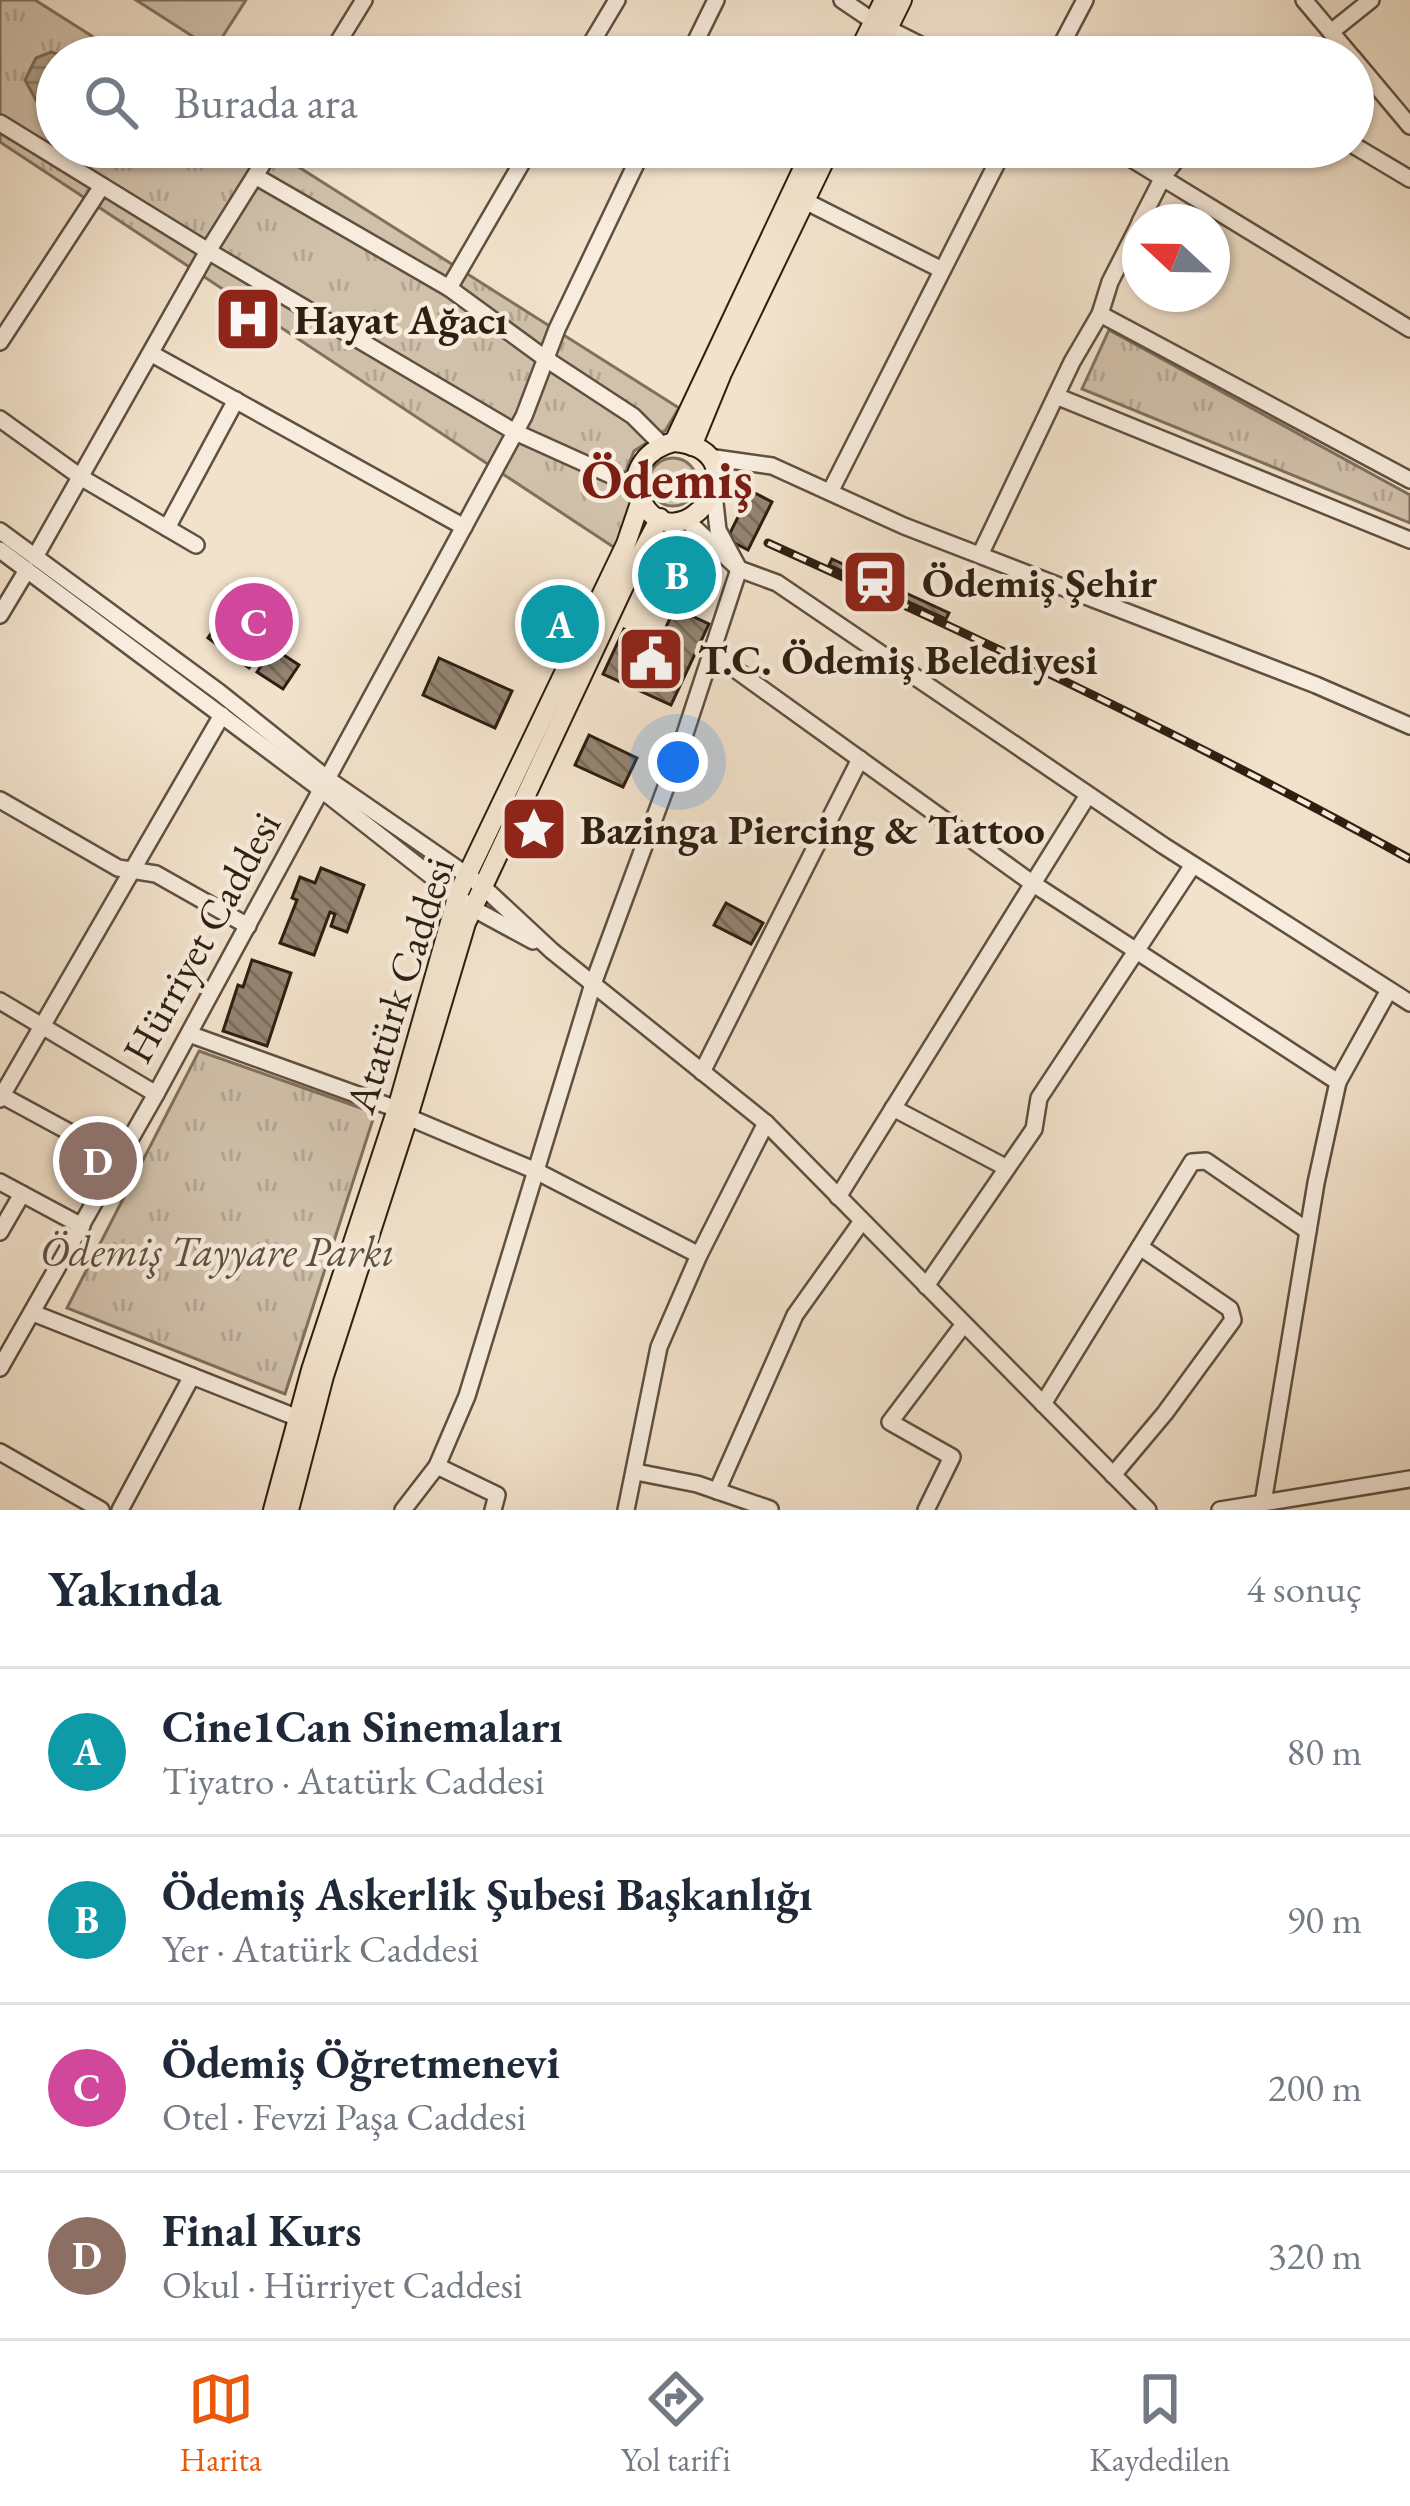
<!DOCTYPE html>
<html lang="tr">
<head>
<meta charset="utf-8">
<style>
  body { margin:0; font-family:"EB Garamond",serif; background:#f2f2f3; color:#1f2937 }
  .compass { position:absolute; left:1122px; top:204px; width:108px; height:108px; border-radius:50%; background:#fff; box-shadow:0 3px 9px #0004; rotate:292deg }
  .you { position:absolute; left:678px; top:762px; width:42px; height:42px; margin:-30px; border:9px solid #fff; border-radius:50%; background:#1a73e8; box-shadow:0 0 0 18px #1a73e833 }
  .badge { display:grid; place-items:center; width:78px; height:78px; border-radius:50%; background:#ea580c; color:#fff; font-size:39px; font-weight:700 }
  .pin { position:absolute; translate:-50% -50%; border:6px solid #fff; box-shadow:0 3px 12px #0006 }
  .list { margin:0; padding:0; list-style:none }
  h2 { display:flex; justify-content:space-between; align-items:center; height:156px; margin:0; padding:0 48px; font-size:51px }
  h2 small { font-size:39px; font-weight:400; color:#747a83 }
  .list li { display:grid; grid-template-columns:78px 1fr auto; gap:36px; align-items:center; box-sizing:border-box; height:168px; padding:0 48px; border-top:3px solid #e0e1e3 }
  .list b { display:block; font-size:45px; white-space:nowrap }
  .list p { margin:0; font-size:39px; white-space:nowrap; color:#747a83 }
  .list em { font-size:39px; font-style:normal; color:#747a83 }
  .icon { flex:none; width:66px; height:66px; fill:none; stroke:currentColor; stroke-width:2; stroke-linecap:round; stroke-linejoin:round }
  .map { position:relative; flex:none; width:1410px; height:1510px; overflow:hidden }
  .search { position:absolute; background:#fff; box-shadow:0 3px 9px #0004; left:36px; right:36px; top:36px; height:132px; display:flex; align-items:center; gap:30px; box-sizing:border-box; padding:0 42px; border-radius:66px; color:#747a83; font-size:45px }
  .sheet { height:828px; background:#fff }
  nav { display:flex; justify-content:space-around; align-items:center; box-sizing:border-box; height:168px; border-top:3px solid #e0e1e3; background:#fff; font-size:33px; color:#747a83 }
  nav a { display:grid; justify-items:center; gap:6px }
  nav .on { color:#ea580c }
  .map>svg:first-child { display:block }
  .grass { fill:#d1c1ab; stroke:#80705e; stroke-width:3 }
  .park { fill:url(#park-tufts); stroke:#80705e; stroke-width:3 }
  .water { fill:url(#water-rules); stroke:#7b6c5a; stroke-width:3 }
  .building { fill:url(#building-back-hatch); stroke:#2e1f10; stroke-width:3 }
  .lines { fill:none; stroke-linecap:round; stroke-linejoin:round }
  .minor-casing { stroke:#5f503f; stroke-width:20 }
  .major-casing { stroke:#2e1f10; stroke-width:22 }
  .minor { stroke:#f7ecdd; stroke-width:15 }
  .major { stroke:#f2e2cb; stroke-width:18 }
  .rail-casing { stroke:#2e1f10; stroke-width:9 }
  .rail { stroke:#f7ecdd; stroke-width:4.5; stroke-dasharray:14; stroke-linecap:butt }
  .labels { text-anchor:middle; stroke-width:9; stroke-linejoin:round; paint-order:stroke }
  .poi-label { font-size:42px; font-weight:bold; fill:#2e1f10; stroke:#f7ecdd; text-anchor:start }
  .street-label { font-size:42px; fill:#2e1f10; stroke:#f7ecdd }
  .park-label { font-size:42px; font-style:italic; fill:#5f503e; stroke:#f7ecdd }
  .district-label { font-size:54px; font-weight:bold; fill:#7a1f14; stroke:#f7ecdd }
</style>
</head>
<body>
<div class="map">
<svg width="1410" height="1510" viewBox="0 0 1410 1510">
  <defs>
    <pattern id="park-tufts" width="24" height="20" patternUnits="userSpaceOnUse" patternTransform="scale(3)"><rect width="24" height="20" fill="#d1c1ab"/><path d="M3 7l-1-3M5 7V3M7 7l1-3M15 17l-1-3M17 17v-4M19 17l1-3" fill="none" stroke="#b4a592"/></pattern>
    <pattern id="water-rules" width="6" height="5" patternUnits="userSpaceOnUse" patternTransform="scale(3)"><rect width="6" height="5" fill="#afa08b"/><path d="M0 2.5h6" fill="none" stroke="#8f8270"/></pattern>
    <pattern id="building-back-hatch" width="6" height="6" patternUnits="userSpaceOnUse" patternTransform="scale(3)"><rect width="6" height="6" fill="#948471"/><path d="M-1 5l2 2M0 0l6 6M5-1l2 2" fill="none" stroke="#796b5b"/></pattern>
  </defs>
  <rect width="100%" height="100%" fill="#f2e2cb"/>
  <filter id="stains"><feTurbulence type="fractalNoise" baseFrequency=".00167" numOctaves="4"/><feColorMatrix values="0 0 0 0 .2 0 0 0 0 .09 0 0 0 0 .02 0 0 0 .5 -.17"/></filter>
  <radialGradient id="worn" r=".72"><stop offset=".6" stop-color="#630" stop-opacity="0"/><stop offset="1" stop-color="#630" stop-opacity=".3"/></radialGradient>
  <g class="grass">
    <polygon points="136,0 246,0 214,50"/>
    <circle cx="673" cy="482" r="24"/>
  </g>
  <g class="park">
    <polygon points="0,0 35,0 125,57 57,57 57,147 267,147 679,408 665,431 634,451 626,471 632,511 615,548 0,142"/>
    <polygon points="1109,330 1410,495 1410,523 1082,389"/>
    <polygon points="199,1051 375,1113 285,1394 67,1308"/>
  </g>
  <polygon class="water" points="51,52 66,57 57,57 55,106 37,102 25,80 36,58"/>
  <g class="building">
    <polygon points="751,491 772,502 748,550 727,539"/>
    <polygon points="660,549 708,569 695,601 647,581"/>
    <polygon points="832,559 949,613 946,619 829,565"/>
    <polygon points="251,580 290,609 276,629 271,625 259,642 265,646 249,668 208,638 220,620 226,624"/>
    <polygon points="675,608 709,624 671,705 603,674 624,629 658,644"/>
    <polygon points="273,648 299,665 283,689 257,672"/>
    <polygon points="439,658 512,691 495,728 423,695"/>
    <polygon points="589,735 637,758 623,787 575,765"/>
    <polygon points="321,868 364,885 347,932 331,926 335,914 330,912 314,955 280,943 297,900 292,898 300,877 315,883"/>
    <polygon points="726,903 763,923 751,944 714,925"/>
    <polygon points="252,960 291,973 267,1046 223,1031 238,985 243,987"/>
  </g>
  <g class="lines">
    <defs>
      <g id="minor">
        <polyline points="842,0 873,21 944,57"/>
        <polyline points="1304,0 1352,57"/>
        <polyline points="1331,32 1371,0"/>
        <polyline points="329,57 364,0"/>
        <polyline points="583,57 617,0"/>
        <polyline points="688,57 716,0"/>
        <polyline points="1055,57 1085,0"/>
        <polyline points="1353,58 1410,126"/>
        <polyline points="0,123 208,251 515,432 637,487"/>
        <polyline points="1353,145 1410,179"/>
        <polyline points="1112,147 1410,329"/>
        <polyline points="255,176 449,288 546,359 633,416 662,445"/>
        <polyline points="805,201 942,270"/>
        <polyline points="1140,222 1163,177 1186,147"/>
        <polyline points="449,288 531,147"/>
        <polyline points="1100,314 1410,480"/>
        <polyline points="0,342 102,186"/>
        <polyline points="152,354 464,527"/>
        <polyline points="1056,396 1410,540"/>
        <polyline points="0,419 82,478 196,545"/>
        <polyline points="708,457 772,466 904,526 1316,685 1410,726"/>
        <polyline points="830,492 1005,147"/>
        <polyline points="686,520 739,569 777,583 1164,846 1410,1003"/>
        <polyline points="167,528 236,400"/>
        <polyline points="0,531 219,692 329,780 481,885 552,951 766,1123 1148,1510"/>
        <polyline points="0,550 323,791 472,908 533,941"/>
        <polyline points="980,555 1072,362 1100,314 1110,282 1140,223"/>
        <polyline points="35,557 208,251 273,147"/>
        <polyline points="0,615 27,570"/>
        <polyline points="711,652 1032,883 1338,1082"/>
        <polyline points="0,800 118,868 156,874 248,926"/>
        <polyline points="0,1001 156,1094"/>
        <polyline points="189,1034 397,1109"/>
        <polyline points="702,1072 860,759"/>
        <polyline points="3,1096 119,1159"/>
        <polyline points="0,1099 222,715"/>
        <polyline points="893,1108 1007,1168"/>
        <polyline points="408,1117 536,1171 699,1255"/>
        <polyline points="0,1182 82,1226"/>
        <polyline points="838,1197 1088,795"/>
        <polyline points="0,1232 22,1194"/>
        <polyline points="926,1286 1034,1129 1039,1098 1193,865"/>
        <polyline points="33,1313 298,1418"/>
        <polyline points="0,1368 156,1094 524,416 557,329 644,147"/>
        <polyline points="1043,1404 1192,1162 1206,1161 1308,1231"/>
        <polyline points="0,1452 101,1510"/>
        <polyline points="437,1466 497,1495 493,1510"/>
        <polyline points="636,1472 697,1484 770,1509"/>
        <polyline points="1113,1475 1165,1413 1233,1320 1230,1309 1140,1247"/>
        <polyline points="717,1491 795,1315 862,1221"/>
        <polyline points="1263,1503 1316,1183 1338,1082 1389,990"/>
        <polyline points="120,1510 192,1376"/>
        <polyline points="403,1510 437,1466 467,1396 593,984 680,749 739,569 718,530 714,494"/>
        <polyline points="626,1510 659,1347 699,1255 766,1123"/>
        <polyline points="926,1510 952,1457 890,1422 964,1324"/>
        <polyline points="1220,1510 1410,1479"/>
      </g>
      <g id="major">
        <polyline points="856,57 884,0"/>
        <polyline points="874,57 902,0"/>
        <path d="M674,442c96,9 3,132 -34,56 -13,-27 9,-50 34,-56l139,-295"/>
        <polyline points="692,446 722,373 831,147"/>
        <polyline points="273,1510 311,1370 397,1109 458,894 626,544 641,500"/>
        <polyline points="289,1510 324,1376 408,1117 466,923 624,586 660,518"/>
      </g>
    </defs>
    <use href="#minor" class="minor-casing"/>
    <use href="#major" class="major-casing"/>
    <use href="#minor" class="minor"/>
    <use href="#major" class="major"/>
    <defs>
      <path id="rail" d="M768,543c218,98 433,201 642,316"/>
    </defs>
    <use href="#rail" class="rail-casing"/>
    <use href="#rail" class="rail"/>
  </g>
  <defs>
    <symbol id="hospital-square" viewBox="-11 -11 22 22"><rect x="-9" y="-9" width="18" height="18" rx="4" fill="#8f2418" stroke="#f7ecdd"/><path d="M-5-5h3v3.5h4V-5h3V5h-3V1.5h-4V5h-3Z" fill="#fff"/></symbol>
    <symbol id="station-square" viewBox="-11 -11 22 22"><rect x="-9" y="-9" width="18" height="18" rx="4" fill="#8f2418" stroke="#f7ecdd"/><path d="M-3-6H3Q5-6 5-4V2Q5 4 3 4L4.5 6H3L1.5 4h-3L-3 6H-4.5L-3 4Q-5 4-5 2V-4Q-5-6-3-6ZM-3.5-4v3h7v-3ZM-3.5 1v1.5H-2V1ZM2 1v1.5H3.5V1Z" fill="#fff"/></symbol>
    <symbol id="civic-square" viewBox="-11 -11 22 22"><rect x="-9" y="-9" width="18" height="18" rx="4" fill="#8f2418" stroke="#f7ecdd"/><path d="M-.6-6.5H3V-4.5H.6V-3L4-1V1h2V6H-6V1h2V-1L-.6-3ZM-1.2 2.5V6h2.4V2.5Z" fill="#fff"/></symbol>
    <symbol id="sight-square" viewBox="-11 -11 22 22"><rect x="-9" y="-9" width="18" height="18" rx="4" fill="#8f2418" stroke="#f7ecdd"/><path d="M0-6L1.8-2.2L6-1.7L2.9 1.2L3.7 5.4L0 3.3L-3.7 5.4L-2.9 1.2L-6-1.7L-1.8-2.2Z" fill="#fff"/></symbol>
  </defs>
  <g fill-rule="evenodd">
    <use href="#hospital-square" x="210" y="281" width="76" height="76"/>
    <use href="#station-square" x="837" y="544" width="76" height="76"/>
    <use href="#civic-square" x="613" y="621" width="76" height="76"/>
    <use href="#sight-square" x="496" y="791" width="76" height="76"/>
  </g>
  <g class="labels">
    <g class="poi-label">
      <text x="294" y="334">Hayat Ağacı</text>
      <text x="922" y="597">Ödemiş Şehir</text>
      <text x="698" y="674">T.C. Ödemiş Belediyesi</text>
      <text x="580" y="844">Bazinga Piercing &amp; Tattoo</text>
    </g>
    <g class="street-label">
      <text transform="translate(201 937) rotate(-61)" y="15">Hürriyet Caddesi</text>
      <text transform="translate(399 985) rotate(-72)" y="15">Atatürk Caddesi</text>
    </g>
    <g class="park-label">
      <text x="217" y="1266">Ödemiş Tayyare Parkı</text>
    </g>
    <g class="district-label">
      <text x="667" y="498">Ödemiş</text>
    </g>
  </g>
  <rect width="100%" height="100%" filter="url(#stains)"/>
  <rect width="100%" height="100%" fill="url(#worn)"/>
</svg>
<svg class="compass" viewBox="-18 -18 36 36"><path d="M0-13l5 13h-10z" fill="#e53935"/><path d="M0 13l5-13h-10z" fill="#747a83"/></svg>
<div class="you"></div>
<div class="pin badge" style="left:560px;top:624px;background:#0f9aa8">A</div>
<div class="pin badge" style="left:677px;top:575px;background:#0f9aa8">B</div>
<div class="pin badge" style="left:254px;top:622px;background:#d1479c">C</div>
<div class="pin badge" style="left:98px;top:1161px;background:#8d6e63">D</div>
<div class="search"><svg class="icon" aria-label="search" viewBox="0 0 24 24"><circle cx="10" cy="10" r="6"/><path d="M15 15l6 6"/></svg>Burada ara</div>
</div>
<section class="sheet">
<h2>Yakında<small>4 sonuç</small></h2>
<ul class="list">
<li><span class="badge" style="background:#0f9aa8">A</span><div><b>Cine1Can Sinemaları</b><p>Tiyatro · Atatürk Caddesi</p></div><em>80 m</em></li>
<li><span class="badge" style="background:#0f9aa8">B</span><div><b>Ödemiş Askerlik Şubesi Başkanlığı</b><p>Yer · Atatürk Caddesi</p></div><em>90 m</em></li>
<li><span class="badge" style="background:#d1479c">C</span><div><b>Ödemiş Öğretmenevi</b><p>Otel · Fevzi Paşa Caddesi</p></div><em>200 m</em></li>
<li><span class="badge" style="background:#8d6e63">D</span><div><b>Final Kurs</b><p>Okul · Hürriyet Caddesi</p></div><em>320 m</em></li>
</ul>
</section>
<nav>
<a class="on"><svg class="icon" aria-label="map" viewBox="0 0 24 24"><path d="M3 6l6-2 6 2 6-2v14l-6 2-6-2-6 2zM9 4v14M15 6v14"/></svg>Harita</a>
<a><svg class="icon" aria-label="directions" viewBox="0 0 24 24"><path d="M12 3l9 9-9 9-9-9zM9 14v-3h6M13 9l2 2-2 2"/></svg>Yol tarifi</a>
<a><svg class="icon" aria-label="saved" viewBox="0 0 24 24"><path d="M7 4h10v16l-5-4-5 4z"/></svg>Kaydedilen</a>
</nav>
</body>
</html>
